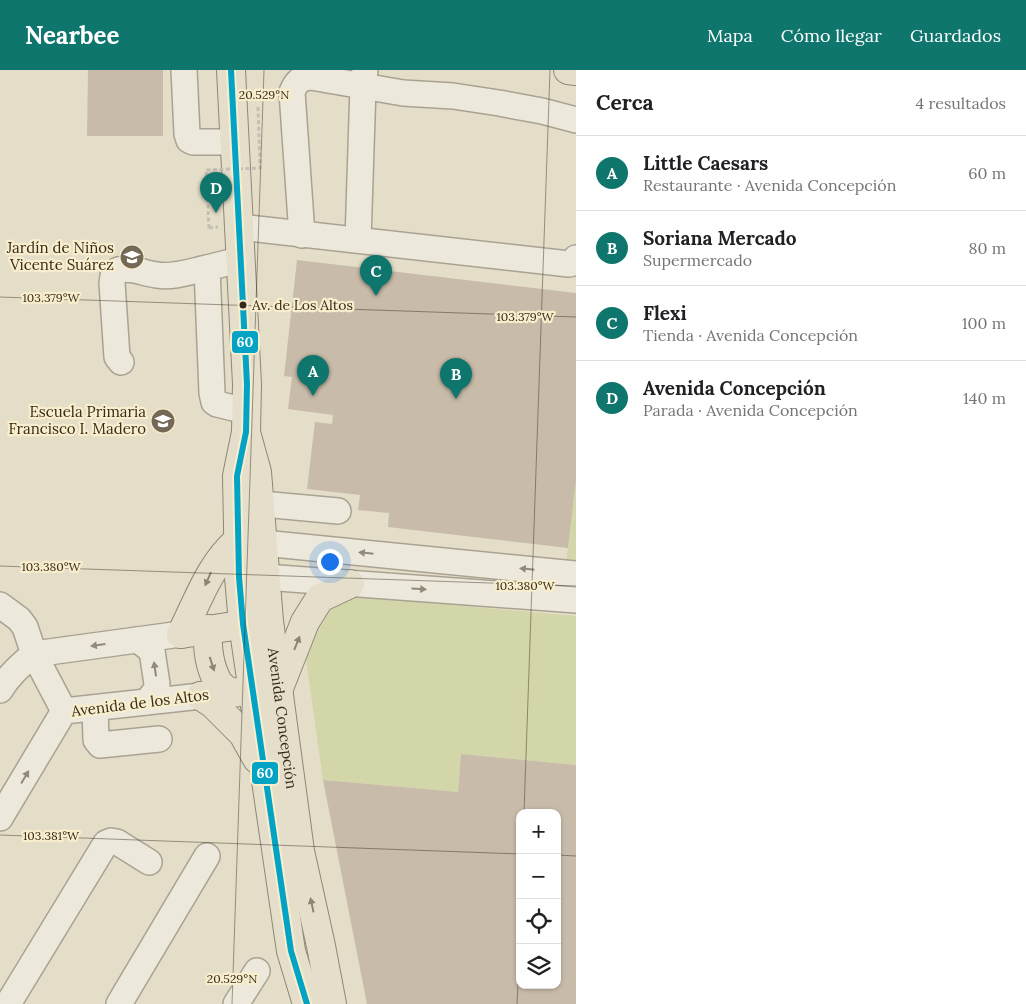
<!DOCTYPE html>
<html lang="es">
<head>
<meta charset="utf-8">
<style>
  body { margin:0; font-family:Lora,serif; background:#f2f2f2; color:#202124 }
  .controls { position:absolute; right:15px; bottom:15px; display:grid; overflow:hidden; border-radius:10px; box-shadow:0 1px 4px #0004 }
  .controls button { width:45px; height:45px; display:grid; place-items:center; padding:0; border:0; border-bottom:1px solid #e0e0e0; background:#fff; color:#202124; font:25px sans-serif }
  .you { position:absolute; left:329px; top:491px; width:18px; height:18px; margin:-12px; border:4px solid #fff; border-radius:50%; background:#1a73e8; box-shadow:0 0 0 8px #1a73e833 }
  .badge { display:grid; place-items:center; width:32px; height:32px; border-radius:50%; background:#0f766e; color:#fff; font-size:16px; font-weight:700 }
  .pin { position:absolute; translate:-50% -41px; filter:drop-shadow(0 1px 2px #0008) }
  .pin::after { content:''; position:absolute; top:26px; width:18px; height:15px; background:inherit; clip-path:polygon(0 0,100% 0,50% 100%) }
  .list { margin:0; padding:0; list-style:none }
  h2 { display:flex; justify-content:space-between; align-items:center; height:65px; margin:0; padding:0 20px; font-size:21px }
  h2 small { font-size:16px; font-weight:400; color:#757577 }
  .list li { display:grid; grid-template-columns:32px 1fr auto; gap:15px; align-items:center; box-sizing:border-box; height:75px; padding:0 20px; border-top:1px solid #e0e0e0 }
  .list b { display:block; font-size:19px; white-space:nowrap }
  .list p { margin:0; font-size:16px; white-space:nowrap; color:#757577 }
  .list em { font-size:16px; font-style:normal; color:#757577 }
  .icon { flex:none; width:28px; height:28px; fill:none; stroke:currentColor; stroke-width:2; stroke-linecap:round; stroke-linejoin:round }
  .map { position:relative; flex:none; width:576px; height:934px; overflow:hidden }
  header { display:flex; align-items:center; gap:30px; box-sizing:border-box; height:70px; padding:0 25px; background:#0f766e; color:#fff }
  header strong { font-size:24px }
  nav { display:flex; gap:28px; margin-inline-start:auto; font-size:18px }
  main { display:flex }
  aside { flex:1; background:#fff }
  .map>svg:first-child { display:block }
  .green { fill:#d3d6a9 }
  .building { fill:#c8bba9; fill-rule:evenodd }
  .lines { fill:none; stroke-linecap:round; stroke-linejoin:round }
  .minor-casing { stroke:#a9a292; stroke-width:28 }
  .major-casing { stroke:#8e8779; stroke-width:30 }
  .path { stroke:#c4bfb2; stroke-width:3; stroke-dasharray:4 2.5; stroke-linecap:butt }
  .minor { stroke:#ece8db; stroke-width:25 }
  .major { stroke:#e4decb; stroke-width:28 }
  .path-bridge { stroke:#c4bfb2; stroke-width:3; stroke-dasharray:4 2.5; stroke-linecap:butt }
  .bus-1-casing { stroke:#f8eecc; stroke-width:10 }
  .bus-1 { stroke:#03a3c5; stroke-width:6 }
  .oneway { fill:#92897a }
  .oneway2 { fill:#8e8472 }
  .ticks { fill:none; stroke:#382a1a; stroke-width:1; stroke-opacity:0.45 }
  .bus-dot { fill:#382a1a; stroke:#f8eecc; stroke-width:2 }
  .labels { text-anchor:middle; stroke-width:4.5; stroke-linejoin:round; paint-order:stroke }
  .bus-label { font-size:14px; fill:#382a1a; stroke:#f8eecc; text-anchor:start }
  .poi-label { font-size:15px; fill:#382a1a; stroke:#f8eecc; text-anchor:end }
  .street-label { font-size:15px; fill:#382a1a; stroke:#f8eecc }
  .ticks-label { font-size:12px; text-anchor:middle; fill:#382a1a; stroke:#f8eecc; stroke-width:4.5; stroke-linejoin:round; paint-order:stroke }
  .line-badge { stroke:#f8eecc; stroke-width:2 }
  .badge-label { font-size:14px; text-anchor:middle; font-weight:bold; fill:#fff }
</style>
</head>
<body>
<header>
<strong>Nearbee</strong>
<nav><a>Mapa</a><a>Cómo llegar</a><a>Guardados</a></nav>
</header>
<main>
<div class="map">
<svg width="576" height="934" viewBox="0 0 576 934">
  <rect width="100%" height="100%" fill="#e4dec8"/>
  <g class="green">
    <polygon points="576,408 576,503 565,502"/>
    <polygon points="340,525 576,546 576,695 461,684 458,722 323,710 305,582"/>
  </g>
  <g class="building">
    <polygon points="88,0 163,0 163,66 87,66"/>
    <polygon points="297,190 576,223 576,409 568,478 388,457 389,443 358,440 360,425 307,419 315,352 332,354 333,345 288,339 292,307 284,306"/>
    <path d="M461,684l115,11v239h-209l-44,-224 135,12zM520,743h37v172h-37z"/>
  </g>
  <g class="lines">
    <defs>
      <g id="minor">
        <polyline points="184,0 187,64 189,70 193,72 235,72"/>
        <polyline points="239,157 569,194 573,193 576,188"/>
        <path d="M302,165l-10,-143c4,-10 8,-14 19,-15l92,16 50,3 46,7 43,8 34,9"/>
        <polyline points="358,170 363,17 365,0"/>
        <polyline points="239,190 207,198 212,323 214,332 217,334 246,341"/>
        <path d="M121,292l-4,-5 -5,-74 1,-7 5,-6c15,-3 24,3 39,5 16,3 35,-4 50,-7"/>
        <polyline points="240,432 338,441"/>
        <polyline points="263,473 576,504"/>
        <polyline points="265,507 576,530"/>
        <polyline points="0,535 19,549 25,557 34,584 64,641"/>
        <polyline points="138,570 152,581 157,614 156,620 147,632"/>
        <path d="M0,620c9,-15 20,-25 34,-36l147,-20"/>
        <polyline points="95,638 96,670 100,675 159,669"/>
        <polyline points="0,748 64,641 201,626"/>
        <polyline points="8,934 106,773 111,771 117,772 149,792"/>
        <polyline points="119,934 207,786"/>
        <polyline points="236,934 257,901"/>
      </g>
      <g id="major">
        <polyline points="231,0 247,314 246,362 237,406 239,507 243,554 291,881 307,934"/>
        <polyline points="568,0 576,1"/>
        <path id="s1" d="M247,366l10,36 12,149 31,230 21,95 11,58"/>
        <path d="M208,559c-1,18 1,37 10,53 3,4 8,8 12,11"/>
        <path d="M181,564c17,-33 28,-68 56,-93"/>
        <polyline points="181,564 260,552"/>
        <polyline points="201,626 279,618 305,552 320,528 350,514"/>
        <polyline points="201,626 213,634 243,664 257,689"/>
      </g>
    </defs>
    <use href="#minor" class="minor-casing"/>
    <use href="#major" class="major-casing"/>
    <polyline class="path" points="209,158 218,157"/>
    <use href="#minor" class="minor"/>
    <use href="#major" class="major"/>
    <polyline class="path-bridge" points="209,158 206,100 260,98 258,37"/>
    <defs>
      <polyline id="bus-1" points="231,0 247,314 246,362 237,406 239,507 243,554 291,881 307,934"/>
    </defs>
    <use href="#bus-1" class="bus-1-casing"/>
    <use href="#bus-1" class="bus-1"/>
  </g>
  <defs><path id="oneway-solid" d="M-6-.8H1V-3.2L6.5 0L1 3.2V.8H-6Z" transform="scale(1.25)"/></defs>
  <g class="oneway">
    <use href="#oneway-solid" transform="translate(366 483) rotate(-174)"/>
    <use href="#oneway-solid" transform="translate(527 499) rotate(-174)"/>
    <use href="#oneway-solid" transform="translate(419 519) rotate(4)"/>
    <use href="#oneway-solid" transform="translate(98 575) rotate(172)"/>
    <use href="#oneway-solid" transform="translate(155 599) rotate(-98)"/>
    <use href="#oneway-solid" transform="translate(25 707) rotate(-59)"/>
  </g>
  <g class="oneway2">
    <use href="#oneway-solid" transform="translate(208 509) rotate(114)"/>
    <use href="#oneway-solid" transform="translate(297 573) rotate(-68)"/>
    <use href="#oneway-solid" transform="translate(212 594) rotate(72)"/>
    <use href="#oneway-solid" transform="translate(312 835) rotate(-102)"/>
  </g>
  <path class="ticks" d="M0,227l576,20M0,496l576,20M524,743l26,-743M0,765l520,19M557,785l19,1M232,934l32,-934M517,934l3,-65"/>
  <defs>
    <symbol id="school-disc" viewBox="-11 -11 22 22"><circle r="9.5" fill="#746957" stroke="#f8eecc"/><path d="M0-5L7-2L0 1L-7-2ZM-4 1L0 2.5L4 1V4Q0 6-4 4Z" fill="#fff"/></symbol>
  </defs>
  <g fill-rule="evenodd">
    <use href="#school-disc" x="118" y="173" width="28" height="28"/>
    <use href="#school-disc" x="149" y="337" width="28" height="28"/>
  </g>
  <circle class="bus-dot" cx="243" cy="235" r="4.5"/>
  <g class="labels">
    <g class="bus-label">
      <text x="252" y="240">Av. de Los Altos</text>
    </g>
    <g class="poi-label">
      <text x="114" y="183">Jardín de Niños<tspan x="114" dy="17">Vicente Suárez</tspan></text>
      <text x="146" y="347">Escuela Primaria<tspan x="146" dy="17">Francisco I. Madero</tspan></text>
    </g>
    <g class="street-label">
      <text transform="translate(140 633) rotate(-7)" y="5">Avenida de los Altos</text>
      <text dy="5" stroke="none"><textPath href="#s1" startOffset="285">Avenida Concepción</textPath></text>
    </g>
  </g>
  <g class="ticks-label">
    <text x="264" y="29">20.529°N</text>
    <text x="51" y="232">103.379°W</text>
    <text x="525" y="251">103.379°W</text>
    <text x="51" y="501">103.380°W</text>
    <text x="525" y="520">103.380°W</text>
    <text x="51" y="770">103.381°W</text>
    <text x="232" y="913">20.529°N</text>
  </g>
  <g class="line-badge">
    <rect x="231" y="260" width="28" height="24" rx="5" fill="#03a3c5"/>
    <rect x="251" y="691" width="28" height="24" rx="5" fill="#03a3c5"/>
  </g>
  <g class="badge-label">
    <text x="245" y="277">60</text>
    <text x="265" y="708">60</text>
  </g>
</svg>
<div class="controls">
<button>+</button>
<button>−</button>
<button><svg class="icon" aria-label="locate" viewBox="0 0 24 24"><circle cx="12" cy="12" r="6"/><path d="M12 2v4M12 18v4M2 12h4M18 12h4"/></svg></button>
<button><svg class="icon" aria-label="layers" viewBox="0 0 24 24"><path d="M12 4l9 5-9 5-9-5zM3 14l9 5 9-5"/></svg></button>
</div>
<div class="you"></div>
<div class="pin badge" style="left:313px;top:326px">A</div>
<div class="pin badge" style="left:456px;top:329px">B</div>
<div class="pin badge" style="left:376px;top:226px">C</div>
<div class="pin badge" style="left:216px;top:143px">D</div>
</div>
<aside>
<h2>Cerca<small>4 resultados</small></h2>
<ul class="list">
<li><span class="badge">A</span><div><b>Little Caesars</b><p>Restaurante · Avenida Concepción</p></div><em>60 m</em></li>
<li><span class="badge">B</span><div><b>Soriana Mercado</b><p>Supermercado</p></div><em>80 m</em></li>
<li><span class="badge">C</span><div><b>Flexi</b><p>Tienda · Avenida Concepción</p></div><em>100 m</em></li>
<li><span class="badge">D</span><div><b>Avenida Concepción</b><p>Parada · Avenida Concepción</p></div><em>140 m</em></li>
</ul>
</aside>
</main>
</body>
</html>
